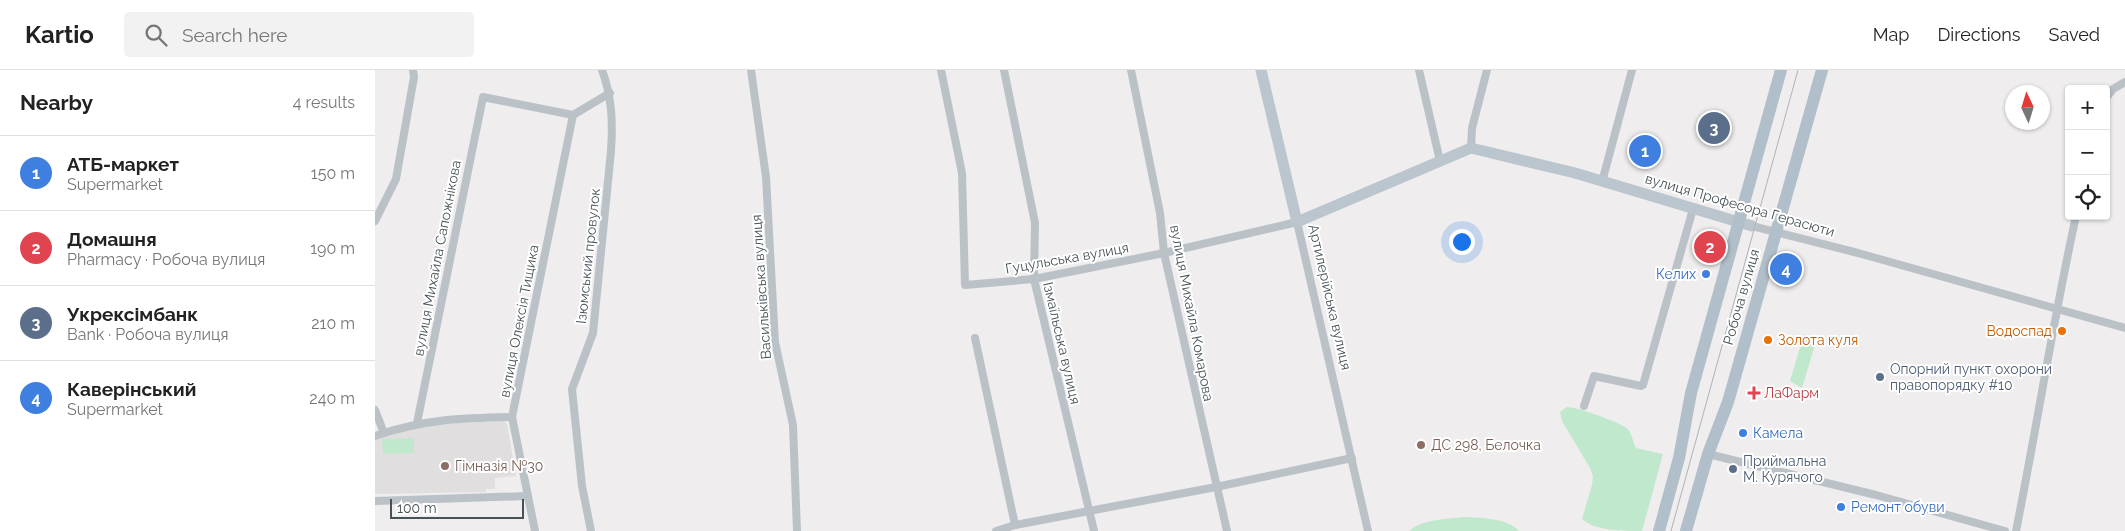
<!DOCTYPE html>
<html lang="en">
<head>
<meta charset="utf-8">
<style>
  body { margin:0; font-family:Raleway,sans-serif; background:#f2f2f2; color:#222 }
  .controls { position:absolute; right:15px; top:15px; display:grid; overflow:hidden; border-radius:5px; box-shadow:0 1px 4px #0004 }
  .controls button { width:45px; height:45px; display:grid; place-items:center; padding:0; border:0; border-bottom:1px solid #e0e0e0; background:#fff; color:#222; font:25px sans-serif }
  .compass { position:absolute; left:1630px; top:15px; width:45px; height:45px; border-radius:50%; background:#fff; box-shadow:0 1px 4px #0004; rotate:356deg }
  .scale { position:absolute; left:15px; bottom:12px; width:134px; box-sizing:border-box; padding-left:5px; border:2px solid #475258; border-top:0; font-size:14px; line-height:18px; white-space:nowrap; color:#475258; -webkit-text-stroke:4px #fff; paint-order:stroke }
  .you { position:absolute; left:1086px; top:171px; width:18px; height:18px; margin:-12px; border:4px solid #fff; border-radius:50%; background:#1a73e8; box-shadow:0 0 0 8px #1a73e833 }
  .badge { display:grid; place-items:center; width:32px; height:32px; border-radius:50%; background:#0f766e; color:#fff; font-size:16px; font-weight:700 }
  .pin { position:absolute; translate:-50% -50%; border:2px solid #fff; box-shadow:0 1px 5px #0006 }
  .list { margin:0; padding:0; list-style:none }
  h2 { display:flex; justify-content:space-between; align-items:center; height:65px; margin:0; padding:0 20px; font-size:21px }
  h2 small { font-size:16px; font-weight:400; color:#767676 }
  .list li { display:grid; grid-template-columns:32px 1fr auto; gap:15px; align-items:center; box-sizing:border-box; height:75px; padding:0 20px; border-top:1px solid #e0e0e0 }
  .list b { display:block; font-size:19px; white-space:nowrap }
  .list p { margin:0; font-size:16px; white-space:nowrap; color:#767676 }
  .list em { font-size:16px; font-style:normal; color:#767676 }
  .icon { flex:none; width:28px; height:28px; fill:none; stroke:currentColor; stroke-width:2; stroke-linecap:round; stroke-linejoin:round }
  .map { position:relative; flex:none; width:1750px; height:461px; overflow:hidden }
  header { display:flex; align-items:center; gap:30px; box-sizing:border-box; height:70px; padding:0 25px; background:#fff; border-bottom:1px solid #e0e0e0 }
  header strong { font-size:24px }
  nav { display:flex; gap:28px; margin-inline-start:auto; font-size:18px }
  .search { width:350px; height:45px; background:#f2f2f2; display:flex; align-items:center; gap:12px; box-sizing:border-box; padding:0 18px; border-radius:5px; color:#767676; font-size:19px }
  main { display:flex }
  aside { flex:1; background:#fff }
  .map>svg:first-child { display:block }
  .education { fill:#e0dede }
  .green { fill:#c0e8cc }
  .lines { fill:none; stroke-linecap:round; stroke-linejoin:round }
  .street { stroke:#bac2c8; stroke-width:8 }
  .secondary { stroke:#bbc5cd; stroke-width:11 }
  .primary { stroke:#b0bfc9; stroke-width:12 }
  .tram { stroke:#b0b3b6; stroke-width:1 }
  .shop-dot { fill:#3f7fe0; stroke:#fff; stroke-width:2 }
  .food-dot { fill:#e8710a; stroke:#fff; stroke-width:2 }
  .service-dot { fill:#5c6f8a; stroke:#fff; stroke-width:2 }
  .health-dot { fill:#e0444e; stroke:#fff; stroke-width:2 }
  .education-dot { fill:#8d6e63; stroke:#fff; stroke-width:2 }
  .labels { text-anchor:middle; stroke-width:4; stroke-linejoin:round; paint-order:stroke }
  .street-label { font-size:14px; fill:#475258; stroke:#fff }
  .shop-label { font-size:14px; fill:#366cbe; stroke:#fff; text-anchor:start }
  .food-label { font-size:14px; fill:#c56008; stroke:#fff; text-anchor:end }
  .service-label { font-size:14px; fill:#4e5e75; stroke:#fff; text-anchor:start }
  .health-label { font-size:14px; fill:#be3a42; stroke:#fff; text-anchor:start }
  .education-label { font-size:14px; fill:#785e54; stroke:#fff; text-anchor:start }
</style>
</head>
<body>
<header>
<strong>Kartio</strong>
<div class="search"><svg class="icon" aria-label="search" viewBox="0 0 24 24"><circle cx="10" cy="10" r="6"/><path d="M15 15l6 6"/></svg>Search here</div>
<nav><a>Map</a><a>Directions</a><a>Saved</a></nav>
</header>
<main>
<aside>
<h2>Nearby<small>4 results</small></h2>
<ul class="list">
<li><span class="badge" style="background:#3f7fe0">1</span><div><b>АТБ-маркет</b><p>Supermarket</p></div><em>150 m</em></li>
<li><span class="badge" style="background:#e0444e">2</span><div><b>Домашня</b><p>Pharmacy · Робоча вулиця</p></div><em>190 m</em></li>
<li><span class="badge" style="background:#5c6f8a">3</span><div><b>Укрексімбанк</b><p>Bank · Робоча вулиця</p></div><em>210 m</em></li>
<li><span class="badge" style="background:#3f7fe0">4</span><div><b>Каверінський</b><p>Supermarket</p></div><em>240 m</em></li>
</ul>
</aside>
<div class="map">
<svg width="1750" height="461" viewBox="0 0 1750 461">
  <rect width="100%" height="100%" fill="#efeded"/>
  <polygon class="education" points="127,351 132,353 141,406 120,408 120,419 111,419 111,422 0,424 0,370 51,353"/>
  <g class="green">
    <polygon points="1429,264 1442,268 1427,318 1415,311"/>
    <path d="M1192,337c10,0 55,16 61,22 4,5 5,13 8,19l27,6 -21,77c-20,0 -47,0 -60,-12l10,-34 1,-9 -3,-8 -28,-47 -2,-9z"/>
    <polygon points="39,368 39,383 8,384 7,369"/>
    <path d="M1090,447c16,1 43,1 54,14h-110c13,-12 39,-12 56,-14z"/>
  </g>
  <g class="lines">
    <g class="street">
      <polyline points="376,0 391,107 400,272 418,355 422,461"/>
      <polyline points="566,0 587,103 590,215 659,209 789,183 922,152 993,461"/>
      <polyline points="629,0 660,153 659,209 719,461"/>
      <polyline points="756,0 785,143 789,183 852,461"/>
      <polyline points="1044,0 1065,91"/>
      <polyline points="1731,28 1738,19 1750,12"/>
      <polyline points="1096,78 1097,58 1112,0"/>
      <polyline points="1227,112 1257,0"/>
      <polyline points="0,151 21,109 39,7 38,0"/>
      <polyline points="1377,156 1483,183 1750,258"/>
      <polyline points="600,268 640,455"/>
      <polyline points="1209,336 1219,306 1266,316 1268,315 1318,139"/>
      <polyline points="0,340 9,363"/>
      <polyline points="42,353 108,27 198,45 235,23"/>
      <path d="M0,366c49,-17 87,-18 137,-19"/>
      <polyline points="1333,384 1501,425 1630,461"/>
      <polyline points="0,431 153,426"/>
      <polyline points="160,461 137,347 198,45"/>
      <path d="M216,461l-9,-45 -10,-97 21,-56 18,-182c2,-30 1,-53 -9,-81"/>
      <polyline points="621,461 640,455 841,417 977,388"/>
      <path d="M1641,461c21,-105 37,-210 60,-315"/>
    </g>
    <polyline class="secondary" points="886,0 922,152 1096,78 1200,103 1377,156"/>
    <g class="primary">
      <polyline points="1284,461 1304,388 1316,323 1406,0"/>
      <polyline points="1311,461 1333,384 1353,332 1447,0"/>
    </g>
    <polyline class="tram" points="1296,461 1423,0"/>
  </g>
  <g class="shop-dot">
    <circle cx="1331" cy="204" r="5"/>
    <circle cx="1368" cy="363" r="5"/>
    <circle cx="1466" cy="437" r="5"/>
  </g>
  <g class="food-dot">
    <circle cx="1687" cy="261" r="5"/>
    <circle cx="1393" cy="270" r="5"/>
  </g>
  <g class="service-dot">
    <circle cx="1505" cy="307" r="5"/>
    <circle cx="1358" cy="399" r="5"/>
  </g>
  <path class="health-dot" d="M1376.5 315.5h5v5h5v5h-5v5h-5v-5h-5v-5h5z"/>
  <g class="education-dot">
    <circle cx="1046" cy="375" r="5"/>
    <circle cx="70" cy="396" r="5"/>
  </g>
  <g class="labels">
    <g class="street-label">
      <text transform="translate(1365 135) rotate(16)" y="5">вулиця Професора Герасюти</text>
      <text transform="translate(213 186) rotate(-84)" y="5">Ізюмський провулок</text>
      <text transform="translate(62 188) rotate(-79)" y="5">вулиця Михайла Сапожнікова</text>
      <text transform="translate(692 188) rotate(-10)" y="5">Гуцульська вулиця</text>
      <text transform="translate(386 217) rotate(-94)" y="5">Васильківська вулиця</text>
      <text transform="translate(955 227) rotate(77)" y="5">Артилерійська вулиця</text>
      <text transform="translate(1366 227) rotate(-74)" y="5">Робоча вулиця</text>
      <text transform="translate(817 243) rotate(79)" y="5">вулиця Михайла Комарова</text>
      <text transform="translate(144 251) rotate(-79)" y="5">вулиця Олексія Тищика</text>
      <text transform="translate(687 273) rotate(77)" y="5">Ізмаїльська вулиця</text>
    </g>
    <g class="shop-label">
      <text x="1321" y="209" text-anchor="end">Келих</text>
      <text x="1378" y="368">Камела</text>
      <text x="1476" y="442">Ремонт обуви</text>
    </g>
    <g class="food-label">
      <text x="1677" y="266">Водоспад</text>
      <text x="1403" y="275" text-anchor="start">Золота куля</text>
    </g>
    <g class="service-label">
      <text x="1515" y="304">Опорний пункт охорони<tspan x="1515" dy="16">правопорядку #10</tspan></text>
      <text x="1368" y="396">Приймальна<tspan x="1368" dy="16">М. Курячого</tspan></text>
    </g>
    <g class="health-label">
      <text x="1389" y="328">ЛаФарм</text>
    </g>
    <g class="education-label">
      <text x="1056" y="380">ДС 298, Белочка</text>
      <text x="80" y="401">Гімназія №30</text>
    </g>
  </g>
</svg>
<div class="controls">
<button>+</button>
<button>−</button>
<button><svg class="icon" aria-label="locate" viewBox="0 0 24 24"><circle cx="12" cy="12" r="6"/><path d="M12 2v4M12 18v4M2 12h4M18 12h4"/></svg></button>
</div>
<svg class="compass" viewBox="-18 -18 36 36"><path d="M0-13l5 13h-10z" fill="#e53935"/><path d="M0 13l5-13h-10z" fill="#767676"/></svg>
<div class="scale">100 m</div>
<div class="you"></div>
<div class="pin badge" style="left:1270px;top:81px;background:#3f7fe0">1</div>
<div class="pin badge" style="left:1335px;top:177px;background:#e0444e">2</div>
<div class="pin badge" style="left:1339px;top:58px;background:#5c6f8a">3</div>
<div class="pin badge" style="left:1411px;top:199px;background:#3f7fe0">4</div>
</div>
</main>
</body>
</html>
